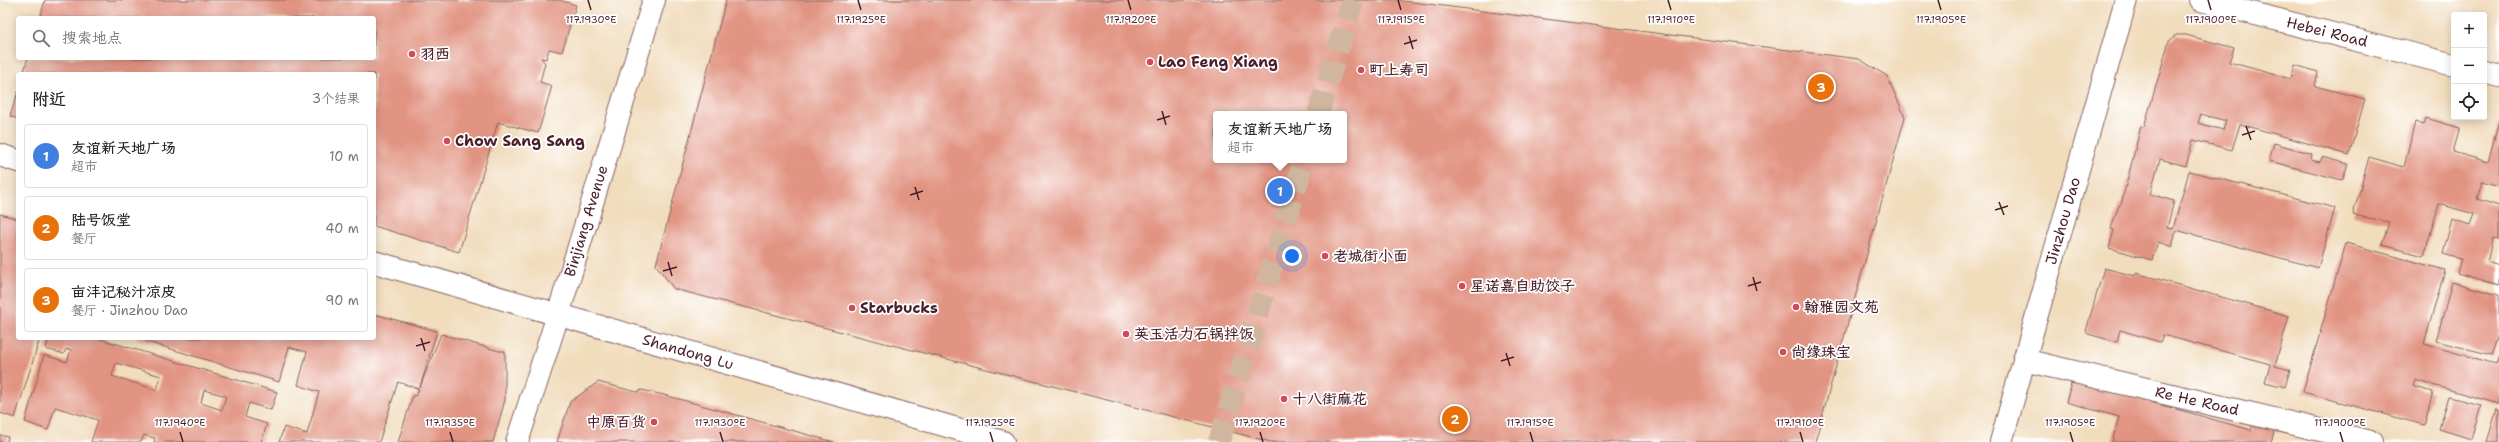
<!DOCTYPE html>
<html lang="zh">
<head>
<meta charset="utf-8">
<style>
  body { margin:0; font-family:"Shantell Sans","LXGW WenKai TC",sans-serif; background:#f6f6f6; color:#222 }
  .controls { position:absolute; right:12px; top:12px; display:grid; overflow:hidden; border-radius:4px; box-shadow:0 2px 10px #0003 }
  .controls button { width:36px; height:36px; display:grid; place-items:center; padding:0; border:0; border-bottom:1px solid #e0e0e0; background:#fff; color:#222; font:20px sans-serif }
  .you { position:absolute; left:1292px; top:256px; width:14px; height:14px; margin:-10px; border:3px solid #fff; border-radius:50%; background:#1a73e8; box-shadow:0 0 0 6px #1a73e833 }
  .badge { display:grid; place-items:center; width:26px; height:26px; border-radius:50%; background:#7c3aed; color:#fff; font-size:13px; font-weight:700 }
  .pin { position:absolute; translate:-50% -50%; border:2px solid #fff; box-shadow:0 1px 4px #0006 }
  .popup { position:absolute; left:1213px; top:111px; width:134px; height:52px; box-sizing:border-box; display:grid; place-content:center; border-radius:4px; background:#fff; filter:drop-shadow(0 1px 3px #0005); font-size:13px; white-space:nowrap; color:#767676 }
  .popup b { font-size:15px; color:#222 }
  .popup::after { content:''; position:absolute; left:50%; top:100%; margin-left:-8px; border:8px solid transparent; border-top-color:#fff }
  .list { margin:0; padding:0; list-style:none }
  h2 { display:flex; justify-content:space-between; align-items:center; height:52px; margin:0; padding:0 16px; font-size:17px }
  h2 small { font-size:13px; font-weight:400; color:#767676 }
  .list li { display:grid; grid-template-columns:26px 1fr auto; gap:12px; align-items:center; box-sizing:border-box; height:64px; margin:0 8px 8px; padding:0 8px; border:1px solid #e0e0e0; border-radius:4px }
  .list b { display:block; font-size:15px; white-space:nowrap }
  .list p { margin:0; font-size:13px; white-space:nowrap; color:#767676 }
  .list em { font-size:13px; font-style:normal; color:#767676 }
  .icon { flex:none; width:22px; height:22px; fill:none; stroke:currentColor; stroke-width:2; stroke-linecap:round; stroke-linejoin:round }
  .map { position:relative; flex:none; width:2499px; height:442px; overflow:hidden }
  .search { position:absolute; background:#fff; box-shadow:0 2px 10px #0003; left:16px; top:16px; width:360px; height:44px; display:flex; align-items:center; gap:10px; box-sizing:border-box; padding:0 14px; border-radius:4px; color:#767676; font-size:15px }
  .panel { position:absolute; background:#fff; box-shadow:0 2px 10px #0003; left:16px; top:72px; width:360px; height:268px; border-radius:4px }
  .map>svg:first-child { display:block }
  .building { fill:#e29483; fill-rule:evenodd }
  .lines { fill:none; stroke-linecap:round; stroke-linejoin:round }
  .minor-tunnel { stroke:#d0b69f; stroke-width:22; stroke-dasharray:22 11; stroke-linecap:butt }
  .minor-casing { stroke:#84615e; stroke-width:24 }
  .minor { stroke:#fff; stroke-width:22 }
  .ticks { fill:none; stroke:#4a1f2b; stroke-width:1.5 }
  .poi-dot { fill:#d1495b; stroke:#fff; stroke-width:1.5 }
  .labels { text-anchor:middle; stroke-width:3.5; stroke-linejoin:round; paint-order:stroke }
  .street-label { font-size:15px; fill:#4a1f2b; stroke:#fff }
  .poi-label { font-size:15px; font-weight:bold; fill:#4a1f2b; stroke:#fff; text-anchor:start }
  .ticks-label { font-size:10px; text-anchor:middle; fill:#4a1f2b; stroke:#fff; stroke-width:3.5; stroke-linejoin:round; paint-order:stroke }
</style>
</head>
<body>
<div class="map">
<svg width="2499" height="442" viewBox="0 0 2499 442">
  <rect width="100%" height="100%" fill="#fff"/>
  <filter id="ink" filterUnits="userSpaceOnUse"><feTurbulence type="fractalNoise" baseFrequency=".025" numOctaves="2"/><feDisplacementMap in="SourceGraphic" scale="8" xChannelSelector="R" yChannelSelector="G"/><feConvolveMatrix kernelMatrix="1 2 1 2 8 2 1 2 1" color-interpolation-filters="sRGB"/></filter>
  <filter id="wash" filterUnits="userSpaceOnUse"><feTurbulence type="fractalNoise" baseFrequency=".012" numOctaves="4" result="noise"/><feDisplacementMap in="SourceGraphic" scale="16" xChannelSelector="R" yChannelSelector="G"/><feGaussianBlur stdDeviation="0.9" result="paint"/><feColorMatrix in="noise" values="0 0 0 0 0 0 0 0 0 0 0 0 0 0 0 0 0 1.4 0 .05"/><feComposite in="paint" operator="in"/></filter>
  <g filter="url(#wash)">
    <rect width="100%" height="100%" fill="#f1dcbc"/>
    <g id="blocks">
      <g class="building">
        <polygon points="45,0 559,0 576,5 562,52 549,49 546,59 541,58 545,63 540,82 552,86 538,133 498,122 459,252 374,226 374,74 23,74 28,58 374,58 374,18 40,18"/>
        <path d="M726,0h670l463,59 28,17 18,41 -90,325h-544l-597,-153 -18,-24zM1216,114h128v46h-128z"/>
        <path d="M2177,35h9l48,13 -5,14 62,17 4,-14 23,7 -3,14 50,13 -16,56 -109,-31 -8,26 -39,-10 -7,26 -26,-7 -10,35 24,7 -7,27 6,1 16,-58 146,37 -17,60 -142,-38 -4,17 -14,-5 -6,18 -43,-12 5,-18 -3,-1 8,-24h2l20,-79 3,1 25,-86zM2201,114l25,7 -3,9 -25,-7z"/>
        <polygon points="18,92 18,119 10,116"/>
        <polygon points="2426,118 2460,128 2453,152 2488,162 2499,120 2499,187 2482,182 2477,199 2499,206 2499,239 2493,238 2487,262 2499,266 2499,285 2457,273 2461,259 2443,254 2452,219 2470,225 2474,214 2439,204 2424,256 2382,245 2389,222 2353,215 2369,157 2404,167 2415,122 2424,125"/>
        <polygon points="2274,143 2312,154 2311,160 2320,162 2322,157 2348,164 2342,180 2269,161"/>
        <polygon points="0,214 18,219 18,338 40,338 15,418 0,413"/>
        <polygon points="2346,243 2445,270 2424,344 2496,364 2499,356 2499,404 2415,380 2413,386 2433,392 2424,425 2303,392"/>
        <polygon points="2104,268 2135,276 2136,273 2289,316 2275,366 2290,370 2285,387 2265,382 2270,364 2163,335 2160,342 2120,330 2117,342 2088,334 2086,331"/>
        <polygon points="2452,282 2499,295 2499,331 2492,355 2436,341"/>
        <polygon points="374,314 437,331 420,387 441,334 499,351 505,351 505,400 493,442 398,442 413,395 416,396 419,389 398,382 379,442 279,442 284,427 307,434 319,392 298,385 307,352 289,347 279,382 135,338 374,338"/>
        <path d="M49,338h48l180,54 -6,18 -22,-7 -4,14 22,7 -6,18h-107l1,-4 -11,-3 -3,7h-50l7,-22 -43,-13 -7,23 -23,-8 19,-67 23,7 4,-12 -5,-1 -2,5 -18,-5zM116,363l45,13 -4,14 -45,-14zM204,390l22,6 -4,14 -21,-7z"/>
        <polygon points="2072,380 2251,430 2253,423 2275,429 2271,442 2112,442 2119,417 2066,402"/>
        <polygon points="598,382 637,392 642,390 668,396 834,442 557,442 570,402"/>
        <polygon points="2449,397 2481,405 2471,439 2439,429"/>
        <polygon points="2497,409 2499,410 2499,442 2487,442"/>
        <polygon points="0,435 8,437 7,442 0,442"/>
      </g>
    </g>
  </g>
  <g filter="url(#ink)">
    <use href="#blocks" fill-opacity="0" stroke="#84615e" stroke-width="1"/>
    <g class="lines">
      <g class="minor-tunnel">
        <polyline points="1318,114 1353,0"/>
        <polyline points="1219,442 1304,160"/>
      </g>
      <defs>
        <g id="minor">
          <polyline points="2201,0 2454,65"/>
          <polyline points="2484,72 2499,76"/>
          <polyline points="0,155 18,161"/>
          <polyline points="374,262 1003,442"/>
          <polyline points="2024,360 2371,442"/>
          <polyline points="517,442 558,315 654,0"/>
          <polyline points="2001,442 2126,0"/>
        </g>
      </defs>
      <use href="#minor" class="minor-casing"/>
      <use href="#minor" class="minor"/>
    </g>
  </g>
  <path class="ticks" d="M588,0l3,10M858,0l3,10M1128,0l3,10M1398,0l3,10M1668,0l3,10M1938,0l3,10M2208,0l3,10M1409,36l4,13M1404,44l13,-4M1162,111l4,14M1157,120l13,-4M2246,126l5,14M2242,135l13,-4M915,187l4,13M910,195l13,-4M1999,202l5,13M1995,210l13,-4M668,262l4,14M663,271l14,-4M1753,277l4,14M1748,286l13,-4M421,338l4,13M416,346l14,-4M1506,353l4,13M1501,361l13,-4M180,432l3,10M450,432l3,10M720,432l3,10M990,432l3,10M1260,432l3,10M1530,432l3,10M1800,432l3,10M2070,432l3,10M2340,432l3,10"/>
  <g class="poi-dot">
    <circle cx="412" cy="54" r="4"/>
    <circle cx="1150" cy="62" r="4"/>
    <circle cx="1361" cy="70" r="4"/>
    <circle cx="447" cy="141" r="4"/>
    <circle cx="1325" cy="256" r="4"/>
    <circle cx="1462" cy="286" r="4"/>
    <circle cx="1796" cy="307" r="4"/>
    <circle cx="852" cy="308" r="4"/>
    <circle cx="1126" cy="334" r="4"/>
    <circle cx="1783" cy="352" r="4"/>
    <circle cx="1284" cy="399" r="4"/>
    <circle cx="654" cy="422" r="4"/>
  </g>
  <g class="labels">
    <g class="street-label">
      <text transform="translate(2327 32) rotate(14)" y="5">Hebei Road</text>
      <text transform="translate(586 221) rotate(-73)" y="5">Binjiang Avenue</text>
      <text transform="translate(2063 221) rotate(-74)" y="5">Jinzhou Dao</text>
      <text transform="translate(688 352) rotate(16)" y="5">Shandong Lu</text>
      <text transform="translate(2197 401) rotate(13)" y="5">Re He Road</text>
    </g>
    <g class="poi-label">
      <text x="420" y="59">羽西</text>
      <text x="1158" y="67">Lao Feng Xiang</text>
      <text x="1369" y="75">町上寿司</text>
      <text x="455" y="146">Chow Sang Sang</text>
      <text x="1333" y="261">老城街小面</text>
      <text x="1470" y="291">星诺嘉自助饺子</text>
      <text x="1804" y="312">翰雅园文苑</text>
      <text x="860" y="313">Starbucks</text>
      <text x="1134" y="339">英玉活力石锅拌饭</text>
      <text x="1791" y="357">尚缘珠宝</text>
      <text x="1292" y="404">十八街麻花</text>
      <text x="646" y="427" text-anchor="end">中原百货</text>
    </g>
  </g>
  <g class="ticks-label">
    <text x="591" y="23">117.1930°E</text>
    <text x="861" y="23">117.1925°E</text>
    <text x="1131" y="23">117.1920°E</text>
    <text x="1401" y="23">117.1915°E</text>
    <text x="1671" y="23">117.1910°E</text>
    <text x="1941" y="23">117.1905°E</text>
    <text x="2211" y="23">117.1900°E</text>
    <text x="180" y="426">117.1940°E</text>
    <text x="450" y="426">117.1935°E</text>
    <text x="720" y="426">117.1930°E</text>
    <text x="990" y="426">117.1925°E</text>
    <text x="1260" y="426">117.1920°E</text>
    <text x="1530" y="426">117.1915°E</text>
    <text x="1800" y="426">117.1910°E</text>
    <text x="2070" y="426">117.1905°E</text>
    <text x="2340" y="426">117.1900°E</text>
  </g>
</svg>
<div class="controls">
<button>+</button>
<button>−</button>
<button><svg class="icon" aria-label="locate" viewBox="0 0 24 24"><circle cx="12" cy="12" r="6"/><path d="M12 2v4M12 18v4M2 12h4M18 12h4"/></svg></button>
</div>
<div class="you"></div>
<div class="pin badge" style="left:1280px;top:191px;background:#3f7fe0">1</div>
<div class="popup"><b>友谊新天地广场</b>超市</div>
<div class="pin badge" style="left:1455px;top:419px;background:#e8710a">2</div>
<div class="pin badge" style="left:1821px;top:87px;background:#e8710a">3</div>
<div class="search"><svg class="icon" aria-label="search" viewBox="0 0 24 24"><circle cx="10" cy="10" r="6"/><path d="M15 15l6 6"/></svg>搜索地点</div>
<section class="panel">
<h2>附近<small>3个结果</small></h2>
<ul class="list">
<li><span class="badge" style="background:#3f7fe0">1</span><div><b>友谊新天地广场</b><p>超市</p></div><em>10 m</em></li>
<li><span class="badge" style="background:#e8710a">2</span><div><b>陆号饭堂</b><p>餐厅</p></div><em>40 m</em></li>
<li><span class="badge" style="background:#e8710a">3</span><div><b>亩沣记秘汁凉皮</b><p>餐厅 · Jinzhou Dao</p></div><em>90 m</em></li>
</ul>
</section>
</div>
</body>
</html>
